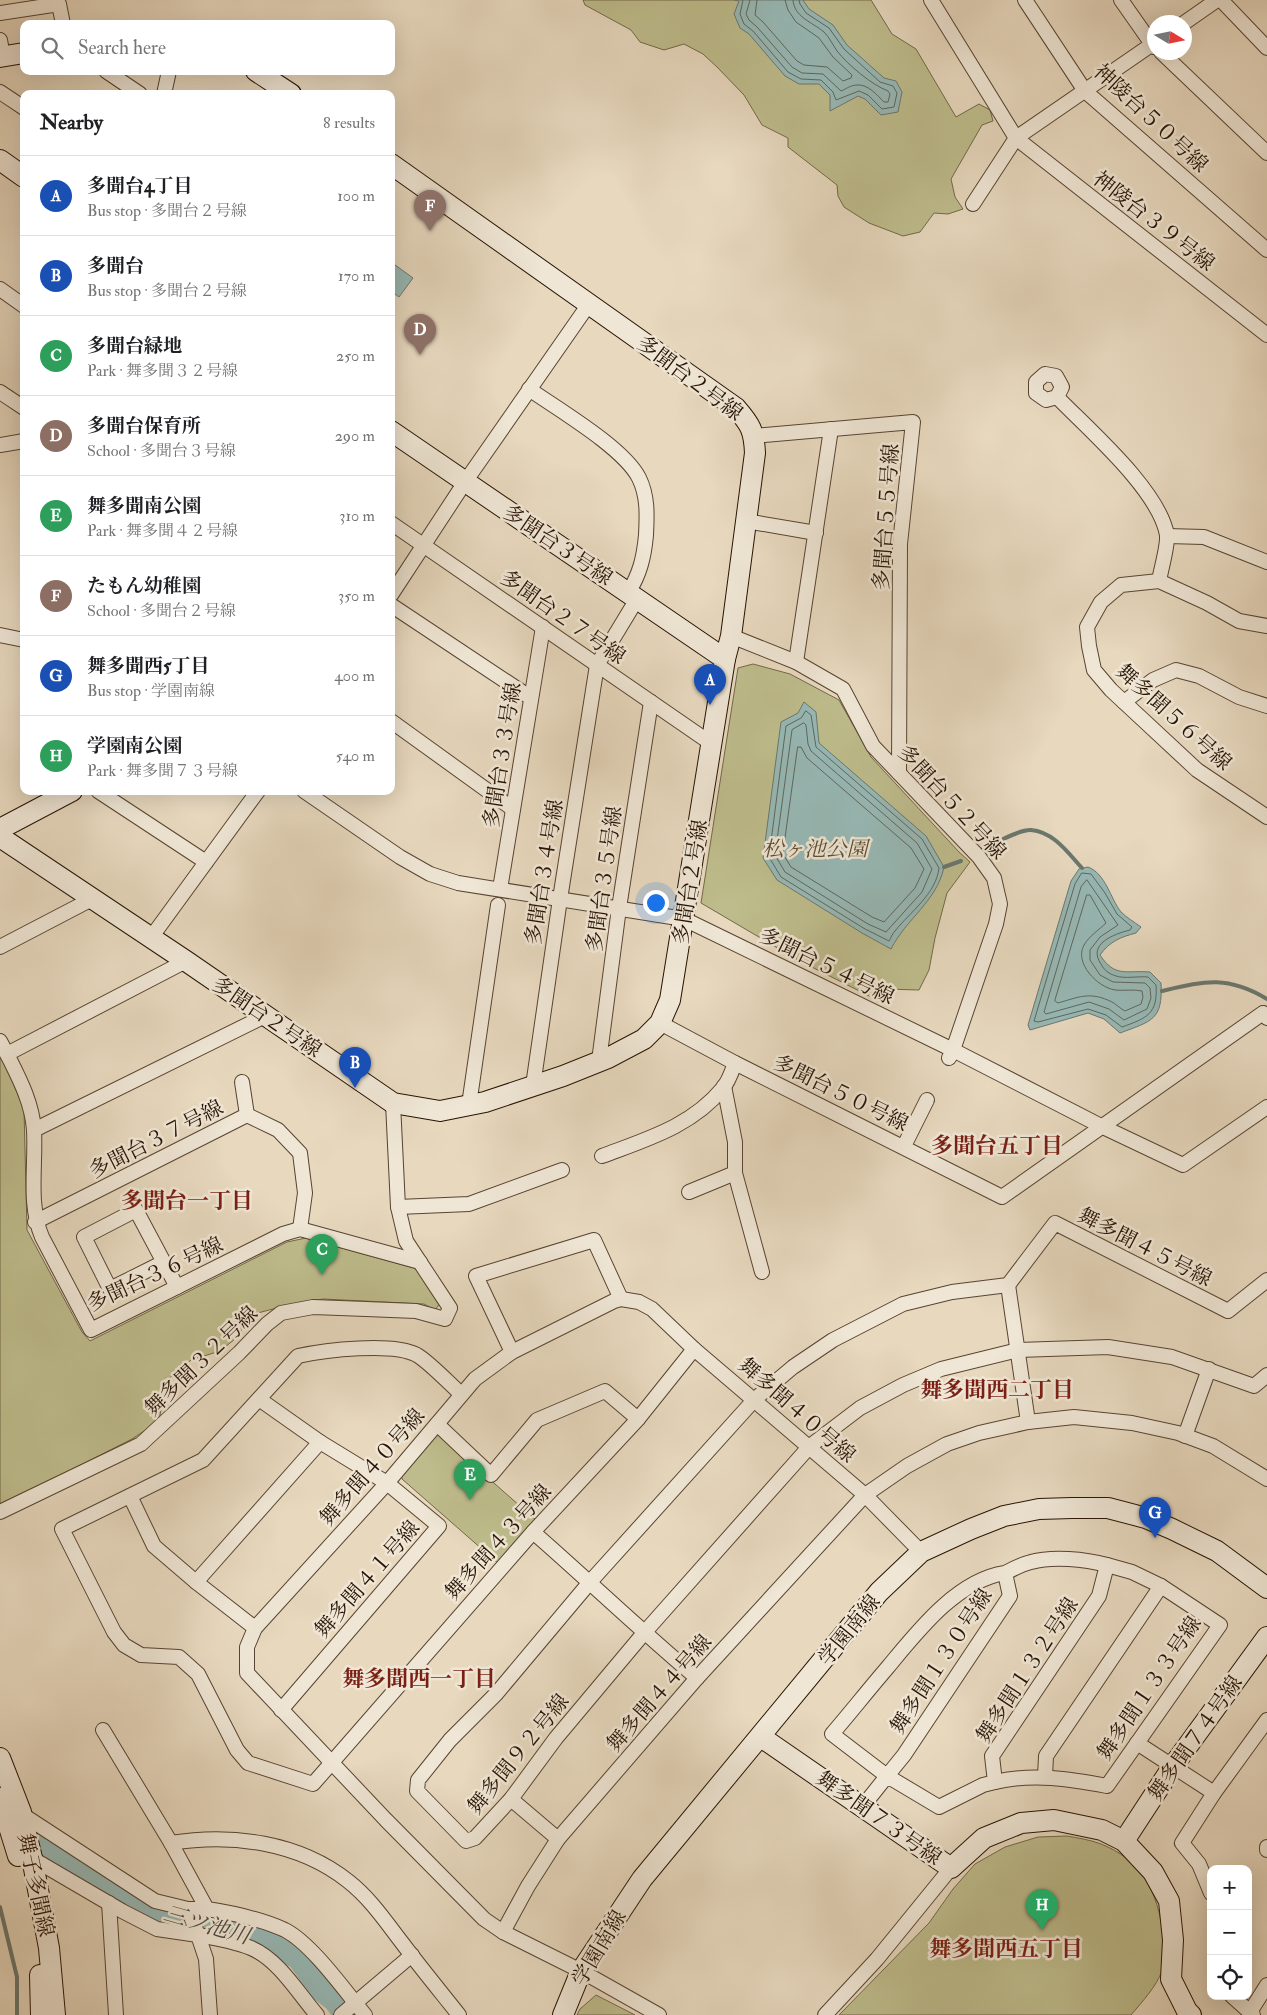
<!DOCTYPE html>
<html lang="en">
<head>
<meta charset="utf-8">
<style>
  body { margin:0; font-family:"IM FELL Double Pica","Noto Serif JP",serif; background:#f2f2f2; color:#202124 }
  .controls { position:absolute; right:15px; bottom:15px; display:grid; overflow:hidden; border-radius:10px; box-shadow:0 5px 20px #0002 }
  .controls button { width:45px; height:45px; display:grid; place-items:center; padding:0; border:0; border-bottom:1px solid #e0e0e0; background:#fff; color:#202124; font:25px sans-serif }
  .compass { position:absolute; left:1147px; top:15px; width:45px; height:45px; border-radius:50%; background:#fff; box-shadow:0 5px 20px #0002; rotate:100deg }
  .you { position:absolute; left:655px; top:902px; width:18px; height:18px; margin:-12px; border:4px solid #fff; border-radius:50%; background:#1a73e8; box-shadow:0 0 0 8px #1a73e833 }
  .badge { display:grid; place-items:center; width:32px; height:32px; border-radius:50%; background:#8f2418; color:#fff; font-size:16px; font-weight:700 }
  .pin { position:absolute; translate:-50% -41px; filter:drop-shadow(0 1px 2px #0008) }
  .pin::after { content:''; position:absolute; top:26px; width:18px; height:15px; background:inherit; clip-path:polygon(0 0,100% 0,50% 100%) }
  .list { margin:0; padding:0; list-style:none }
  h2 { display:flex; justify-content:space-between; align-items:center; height:65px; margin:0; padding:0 20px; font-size:21px }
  h2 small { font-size:16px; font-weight:400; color:#757577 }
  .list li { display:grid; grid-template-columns:32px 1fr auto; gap:15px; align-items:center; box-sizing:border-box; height:80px; padding:0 20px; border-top:1px solid #e0e0e0 }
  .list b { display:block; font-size:19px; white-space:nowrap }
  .list p { margin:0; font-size:16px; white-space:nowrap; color:#757577 }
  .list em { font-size:16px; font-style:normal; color:#757577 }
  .icon { flex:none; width:28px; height:28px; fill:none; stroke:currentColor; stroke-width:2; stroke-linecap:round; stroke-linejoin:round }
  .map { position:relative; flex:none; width:1267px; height:2015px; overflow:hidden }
  .search { position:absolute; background:#fff; box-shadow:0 5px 20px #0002; left:20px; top:20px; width:375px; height:55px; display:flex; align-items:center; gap:12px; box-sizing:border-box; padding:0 18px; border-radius:10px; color:#757577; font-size:19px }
  .panel { position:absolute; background:#fff; box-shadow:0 5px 20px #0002; left:20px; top:90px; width:375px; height:705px; border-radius:10px }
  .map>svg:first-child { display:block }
  .green { fill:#bebc8c; stroke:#726848 }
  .water { fill:#97b9b6; stroke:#6a776e }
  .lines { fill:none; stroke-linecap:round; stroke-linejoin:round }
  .shore { stroke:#5f665c; stroke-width:1 }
  .stream { stroke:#6a776e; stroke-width:4 }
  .river { stroke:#97b9b6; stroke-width:24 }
  .street-casing { stroke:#574432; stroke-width:16 }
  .secondary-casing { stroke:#271303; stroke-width:22 }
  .street { stroke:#efe6d5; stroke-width:14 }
  .secondary { stroke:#efe6d5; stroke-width:20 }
  .labels { text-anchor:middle; stroke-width:5; stroke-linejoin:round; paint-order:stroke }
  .street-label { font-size:21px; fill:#271303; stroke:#efe6d5 }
  .park-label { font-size:21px; font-style:italic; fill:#5c4e33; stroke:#efe6d5 }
  .neighbourhood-label { font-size:22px; font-weight:bold; fill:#7a1f14; stroke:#efe6d5 }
  .water-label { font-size:22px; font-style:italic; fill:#4e4d42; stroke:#efe6d5 }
</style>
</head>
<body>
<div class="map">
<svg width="1267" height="2015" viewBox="0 0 1267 2015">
  <rect width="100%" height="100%" fill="#e7d8be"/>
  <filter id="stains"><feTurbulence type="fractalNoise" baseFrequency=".004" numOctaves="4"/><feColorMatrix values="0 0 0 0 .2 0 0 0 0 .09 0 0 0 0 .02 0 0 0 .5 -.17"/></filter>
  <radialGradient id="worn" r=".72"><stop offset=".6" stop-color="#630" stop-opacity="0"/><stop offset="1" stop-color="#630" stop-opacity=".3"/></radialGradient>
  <g class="green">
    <polygon points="583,0 871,0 892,34 916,49 956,117 979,104 990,110 993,121 982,125 951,179 955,197 963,209 948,214 934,213 920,232 903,236 869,223 844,207 838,196 837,185 788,147 788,138 762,125 744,95 717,67 703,54 684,44 664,50 640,42 631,30 585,5"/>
    <polygon points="753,664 790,674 839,700 871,757 959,852 970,862 947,893 935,938 929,970 919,990 887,989 881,1002 798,960 701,903 738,668"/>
    <polygon points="0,1051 24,1110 27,1230 82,1332 90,1341 287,1242 306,1238 414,1268 428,1281 441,1302 435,1310 424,1304 323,1299 292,1304 254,1314 235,1339 220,1351 191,1360 166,1381 159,1421 132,1439 0,1506"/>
    <polygon points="436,1432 537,1521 499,1564 402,1479 401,1471"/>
    <path d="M1067,1836c11,2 24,4 34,8 38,15 54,43 61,82 2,10 5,35 0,45 -6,16 -20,31 -31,44h-292l90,-92 24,-34 22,-25 30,-17 33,-10z"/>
    <polygon points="596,1995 635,2015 577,2015 580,2009"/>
  </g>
  <g class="water">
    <polygon points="734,0 803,0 809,9 833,25 847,45 884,78 896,81 902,92 898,112 881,115 865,99 858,96 830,111 830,95 819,84 799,84 785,76 749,34 740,28 734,14 739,1"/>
    <polygon points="391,262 413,278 399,297 391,291"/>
    <path d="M804,702l12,10 3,31 107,93 18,31c-7,34 -38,52 -53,82l-29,-16 -85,-53 -14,-22 18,-136 17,-9z"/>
    <path d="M1088,867c18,7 22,31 33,45 5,5 13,10 20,15l-5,6c-15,4 -26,8 -36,22 15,23 26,15 50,17l11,11c2,37 -9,38 -41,50l-16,-14 -16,-6 -58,17 -2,-5 43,-144 8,-12z"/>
  </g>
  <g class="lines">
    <g class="shore">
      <polyline points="743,0 740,14 744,24 753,31 788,72 801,79 821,80 833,92 836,100 859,91 868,95 882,109 894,107 897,93 893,86 880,82 844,49 829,28 806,13 800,4 799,0"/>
      <path d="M750,0l-4,14 3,6 8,7 35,40 10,6 21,1 18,17c5,-2 10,-6 16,-6 11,-1 20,10 27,17h4l2,-8 -2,-3c-16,-6 -40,-26 -51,-40 -4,-6 -8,-14 -13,-19 -12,-10 -30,-15 -31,-32"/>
      <polyline points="757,0 755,15 763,22 797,61 804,65 827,67 843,81 851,78 852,75 833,57 819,38 796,22 788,10 785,0"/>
      <path d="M806,711l5,4 5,32 106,92 17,29c-3,26 -29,44 -44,63 -3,3 -4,7 -6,10l-24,-12 -84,-52 -12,-20 17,-131 15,-8z"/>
      <polygon points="804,723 806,725 808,744 811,751 917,843 932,869 922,892 886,932 868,924 785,872 775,855 792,730"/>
      <polygon points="798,747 801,747 807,758 911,848 924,869 915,888 884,922 872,917 791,867 783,854"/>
      <path d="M1082,873l9,1 14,19 12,21 15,13 -2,3c-16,4 -43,14 -29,34 3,6 8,10 15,12 9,3 22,0 32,1l8,8c2,29 -9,33 -34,42l-16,-12 -18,-6 -50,13 -4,-1 41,-137z"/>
      <polygon points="1087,880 1118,925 1100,937 1090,950 1090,960 1100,975 1113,982 1145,983 1150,988 1151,998 1147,1009 1124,1020 1109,1009 1089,1002 1046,1014 1044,1012 1081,887"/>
      <path d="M1087,895h3l16,28c-7,7 -16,12 -22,22 -10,18 13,42 31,45 9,1 18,-1 27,1l1,6 -2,7 -16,7c-4,-2 -8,-6 -13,-9 -22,-11 -33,-5 -54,1l-3,-2z"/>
    </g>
    <g class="stream">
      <path d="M981,850c11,-5 38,-21 50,-20 23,2 37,23 51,38"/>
      <polyline points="944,867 961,861"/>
      <path d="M1162,991c43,-10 65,-16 105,8"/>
      <polyline points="0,1907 17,1977 17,2015"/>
    </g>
    <polyline class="river" points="11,1828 111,1887 177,1919 239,1930 298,1957 322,1990 335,2000 346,2015"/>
    <defs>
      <g id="street">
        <polyline points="931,0 1016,138 1267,335"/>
        <polyline points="1025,0 1085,91 1267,250"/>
        <polyline points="1121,0 1154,47"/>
        <polyline points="1221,0 1267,48"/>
        <polyline points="0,13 59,4 63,24"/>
        <polyline points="1184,23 1217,0"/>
        <polyline points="0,40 3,57"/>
        <polyline points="1161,52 1267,153"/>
        <polyline points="106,71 140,94"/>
        <polyline points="0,92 24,108"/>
        <polyline points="164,94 169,71"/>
        <polyline points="973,204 1016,138 1154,43"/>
        <polyline points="0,289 24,306"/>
        <polygon points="1045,374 1056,376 1062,387 1057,397 1046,400 1036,393 1036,382"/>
        <path d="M529,389c30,21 95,59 110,89 9,18 8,38 7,57 -2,22 -6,39 -18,58"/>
        <polyline points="0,392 24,408"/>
        <path d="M1057,397c32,33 102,93 110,138 1,11 -6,34 -8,46"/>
        <polyline points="754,436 913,422 900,544 899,773"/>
        <polyline points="0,445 24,441"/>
        <polyline points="746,521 816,533"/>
        <polyline points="391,523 712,744"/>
        <polyline points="1167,536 1204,537 1267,562"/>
        <polyline points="391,595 465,482 589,304"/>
        <polyline points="391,605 531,698"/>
        <polyline points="1267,626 1239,621 1207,603 1159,581 1121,585 1101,602 1087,627 1089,646 1094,670 1111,690 1197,770 1267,817"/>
        <polyline points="0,635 24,640"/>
        <polyline points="731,636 796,662 843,689 873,746 979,857 994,878 1000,904 996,924 953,1050 1103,1127 1183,1165 1267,1107"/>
        <polyline points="796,662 831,429"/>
        <polyline points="1124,702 1153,680 1176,670 1199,676 1239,697 1267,706"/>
        <polyline points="391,721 513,809"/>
        <polyline points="98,791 206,862"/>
        <polyline points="304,791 400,857 430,874 458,883 684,919 953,1050 949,1058"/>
        <polyline points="500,889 543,627"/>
        <polyline points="150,939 258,791"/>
        <polyline points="0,947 92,899"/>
        <path d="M186,961l-179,93c12,24 25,48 27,76 2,36 -6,74 8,107l49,93 192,-96 17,-5 120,33"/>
        <polyline points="660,1023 735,1063 1002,1197 1263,1013 1267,1018"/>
        <polyline points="0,1041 7,1054"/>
        <polyline points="599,1061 619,908 651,702"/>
        <polyline points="242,1082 247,1115"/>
        <polyline points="533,1086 560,899 597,665 637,599"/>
        <polyline points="724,1086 735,1142 735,1173 762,1272"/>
        <polyline points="469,1105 498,905"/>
        <polyline points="34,1130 265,1016"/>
        <polyline points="904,1146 927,1100"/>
        <path d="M602,1156c45,-17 90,-30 121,-68 6,-7 9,-17 12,-25"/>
        <polyline points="689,1192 735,1173"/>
        <polyline points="398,1207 469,1204 562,1170"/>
        <polyline points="35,1222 247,1115 278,1130 300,1153 305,1193 300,1229"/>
        <polyline points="164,1262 110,1289 84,1237 136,1210 177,1287"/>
        <polyline points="1267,1280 1228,1311 1055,1223 1008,1285 952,1292 903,1304 833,1340 793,1367 755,1399 590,1582 496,1694 450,1740 418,1780 417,1791 466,1841 475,1838 511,1799 556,1738 644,1633 810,1446 860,1408 903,1385 941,1369 1018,1350 1108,1347 1172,1357 1254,1386 1267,1375"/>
        <polyline points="1008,1285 1028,1422"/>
        <polyline points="512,1352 476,1276 594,1240 621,1299"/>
        <path d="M461,1394c-11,-10 -32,-32 -44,-39 -24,-13 -92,-5 -119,1l-95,104 -141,69 52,103 10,13 17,10 38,2 19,17 39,76 11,13 65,21 220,-252 105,-113 56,-70"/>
        <polyline points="259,1399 320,1442 387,1483 439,1526 281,1710"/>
        <polyline points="437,1424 491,1475 537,1420 605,1391 638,1419"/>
        <polyline points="1185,1436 1209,1369"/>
        <polyline points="130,1496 154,1546 196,1582 255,1628"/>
        <polyline points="0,1512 141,1444 239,1353 267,1324 281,1313 313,1307 366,1309 416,1311 445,1319 450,1308 406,1241 398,1207 393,1103"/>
        <path d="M533,1532c55,48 108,99 164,146"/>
        <polyline points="196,1582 320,1442"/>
        <path d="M103,1730l68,113 36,66c26,4 54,10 78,21 27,14 60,61 80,85"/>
        <polyline points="1137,1743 1214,1793 1267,1720"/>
        <polyline points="1045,1777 1046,1756 1161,1586"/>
        <path d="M995,1782c38,-9 75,-3 112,4l113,-161 -59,-39 -29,-14 -25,-7"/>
        <polyline points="511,1799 558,1839"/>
        <path d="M863,1806l24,-30 -55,-42c19,-22 37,-45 56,-67 29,-35 69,-87 117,-94l5,23 -106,159 -17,21 52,31 44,-22 12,-3 -3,-26 107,-160 8,-31c-22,-6 -55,-9 -76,-3 -9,2 -18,7 -26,11"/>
        <polyline points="17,1811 155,1901 188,1909 207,1909"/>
        <path d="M171,1843c60,-10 128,-1 177,38 22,17 38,41 55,63 18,24 37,47 56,71"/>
        <polyline points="1267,1847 1267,1850"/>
        <polyline points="28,1856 122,1911 157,1929 198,1935 206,1959 210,2015"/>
        <polyline points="1211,1893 1199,1864 1182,1843 1214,1793"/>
        <polyline points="109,1903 116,2015"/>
        <path d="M188,1909l10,26c18,3 36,6 53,13 28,12 47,45 66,67"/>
        <polyline points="503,1932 528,1886 558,1839 697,1678 865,1495 907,1466 947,1444 979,1433 1028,1422 1074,1417 1132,1423 1178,1433 1213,1446 1267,1479"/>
        <polyline points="1232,1996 1253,2015"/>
        <polyline points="1250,2012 1267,1985"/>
        <polyline points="341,2015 412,1955"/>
        <polyline points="659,2015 581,1971 503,1932 484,1919 386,1820 247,1673 247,1647 255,1628 387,1483 475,1379 512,1352 614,1301 621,1299 639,1302 652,1309 694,1349 865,1495 921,1552"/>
        <polyline points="825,2015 877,1959 951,1868"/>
      </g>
      <g id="secondary">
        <polyline points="0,57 24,53"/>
        <polyline points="256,71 291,94"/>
        <polyline points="0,160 24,177"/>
        <polyline points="391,431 725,659"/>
        <polyline points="0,829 72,791"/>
        <path d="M0,837l186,124 207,142 47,8 45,-9 78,-26 45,-18 36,-19 16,-16 10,-23 55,-341 6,-23 24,-183c-1,-22 -4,-28 -19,-45l-345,-244"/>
        <polyline points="761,1737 951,1868 984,1838 1021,1823 1054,1820 1102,1830 1124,1841 1153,1872 1169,1901 1173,1940 1171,1979 1187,2011 1191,2015"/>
        <polyline points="0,1758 21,1812 32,1858 49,1948 55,2015"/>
        <polyline points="0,1798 18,1856"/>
        <polyline points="1124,1841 1173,1766 1267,1637"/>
        <polyline points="40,1975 41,2015"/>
        <polyline points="563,2015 581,1971 642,1879 879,1592 921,1552 971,1529 1004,1516 1039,1509 1072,1508 1108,1508 1146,1518 1172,1529 1217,1551 1267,1588"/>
      </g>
    </defs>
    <use href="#street" class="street-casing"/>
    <use href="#secondary" class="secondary-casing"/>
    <use href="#street" class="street"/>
    <use href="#secondary" class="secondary"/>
  </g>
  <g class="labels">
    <g class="street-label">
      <text transform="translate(1151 118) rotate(43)" y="7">神陵台５０号線</text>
      <text transform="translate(1154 221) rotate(38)" y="7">神陵台３９号線</text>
      <text transform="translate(690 378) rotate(37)" y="7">多聞台２号線</text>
      <text transform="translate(886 517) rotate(-86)" y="7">多聞台５５号線</text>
      <text transform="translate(558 545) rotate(34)" y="7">多聞台３号線</text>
      <text transform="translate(563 617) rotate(35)" y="7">多聞台２７号線</text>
      <text transform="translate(1174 717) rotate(42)" y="7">舞多聞５６号線</text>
      <text transform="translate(502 755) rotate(-81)" y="7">多聞台３３号線</text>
      <text transform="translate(952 802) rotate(47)" y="7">多聞台５２号線</text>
      <text transform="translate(544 872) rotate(-81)" y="7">多聞台３４号線</text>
      <text transform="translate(604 879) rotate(-82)" y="7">多聞台３５号線</text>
      <text transform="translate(690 882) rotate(-81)" y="7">多聞台２号線</text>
      <text transform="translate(827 966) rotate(26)" y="7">多聞台５４号線</text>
      <text transform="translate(267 1017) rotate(34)" y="7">多聞台２号線</text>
      <text transform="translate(841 1093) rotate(26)" y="7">多聞台５０号線</text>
      <text transform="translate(156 1139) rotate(-27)" y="7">多聞台３７号線</text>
      <text transform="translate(1145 1247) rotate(27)" y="7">舞多聞４５号線</text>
      <text transform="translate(155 1274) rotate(-25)" y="7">多聞台３６号線</text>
      <text transform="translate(201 1361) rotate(-44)" y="7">舞多聞３２号線</text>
      <text transform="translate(797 1410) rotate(41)" y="7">舞多聞４０号線</text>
      <text transform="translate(372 1467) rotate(-49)" y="7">舞多聞４０号線</text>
      <text transform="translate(498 1542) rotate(-48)" y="7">舞多聞４３号線</text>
      <text transform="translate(367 1579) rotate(-49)" y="7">舞多聞４１号線</text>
      <text transform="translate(849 1630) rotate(-51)" y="7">学園南線</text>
      <text transform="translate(941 1661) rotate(-57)" y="7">舞多聞１３０号線</text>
      <text transform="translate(1027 1670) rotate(-57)" y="7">舞多聞１３２号線</text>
      <text transform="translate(1149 1688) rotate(-56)" y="7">舞多聞１３３号線</text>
      <text transform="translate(659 1693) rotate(-49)" y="7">舞多聞４４号線</text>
      <text transform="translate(1195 1738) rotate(-55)" y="7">舞多聞７４号線</text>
      <text transform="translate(518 1754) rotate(-51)" y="7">舞多聞９２号線</text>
      <text transform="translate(879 1818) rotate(35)" y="7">舞多聞７３号線</text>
      <text transform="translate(36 1885) rotate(78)" y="7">舞子多聞線</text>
      <text transform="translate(599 1948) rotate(-59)" y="7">学園南線</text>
    </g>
    <g class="park-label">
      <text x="815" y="856">松ヶ池公園</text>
    </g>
    <g class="neighbourhood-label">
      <text x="997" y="1153">多聞台五丁目</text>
      <text x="187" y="1208">多聞台一丁目</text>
      <text x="997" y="1397">舞多聞西二丁目</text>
      <text x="419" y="1686">舞多聞西一丁目</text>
      <text x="1006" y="1956">舞多聞西五丁目</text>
    </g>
    <g class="water-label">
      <text transform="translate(207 1924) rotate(16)" y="8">三ツ池川</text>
    </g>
  </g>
  <rect width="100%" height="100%" filter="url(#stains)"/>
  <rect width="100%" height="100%" fill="url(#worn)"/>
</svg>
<div class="controls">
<button>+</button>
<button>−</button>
<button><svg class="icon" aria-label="locate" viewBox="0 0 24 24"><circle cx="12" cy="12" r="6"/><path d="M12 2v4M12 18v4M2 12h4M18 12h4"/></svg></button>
</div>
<svg class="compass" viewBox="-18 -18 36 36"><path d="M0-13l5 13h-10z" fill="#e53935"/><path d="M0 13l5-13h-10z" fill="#757577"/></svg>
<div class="you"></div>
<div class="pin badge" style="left:710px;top:705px;background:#1a4fb4">A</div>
<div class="pin badge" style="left:355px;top:1088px;background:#1a4fb4">B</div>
<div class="pin badge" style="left:322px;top:1275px;background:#2e9e5b">C</div>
<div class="pin badge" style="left:420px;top:355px;background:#8d6e63">D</div>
<div class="pin badge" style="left:470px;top:1500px;background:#2e9e5b">E</div>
<div class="pin badge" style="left:430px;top:231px;background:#8d6e63">F</div>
<div class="pin badge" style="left:1155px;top:1538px;background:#1a4fb4">G</div>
<div class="pin badge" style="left:1042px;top:1930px;background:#2e9e5b">H</div>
<div class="search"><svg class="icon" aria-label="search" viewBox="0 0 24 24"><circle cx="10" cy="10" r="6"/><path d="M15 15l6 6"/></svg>Search here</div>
<section class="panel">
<h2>Nearby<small>8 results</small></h2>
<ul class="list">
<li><span class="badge" style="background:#1a4fb4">A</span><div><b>多聞台4丁目</b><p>Bus stop · 多聞台２号線</p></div><em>100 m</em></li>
<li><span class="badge" style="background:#1a4fb4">B</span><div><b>多聞台</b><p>Bus stop · 多聞台２号線</p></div><em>170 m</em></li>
<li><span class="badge" style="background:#2e9e5b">C</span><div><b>多聞台緑地</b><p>Park · 舞多聞３２号線</p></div><em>250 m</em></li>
<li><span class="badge" style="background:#8d6e63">D</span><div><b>多聞台保育所</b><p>School · 多聞台３号線</p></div><em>290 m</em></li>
<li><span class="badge" style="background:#2e9e5b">E</span><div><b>舞多聞南公園</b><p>Park · 舞多聞４２号線</p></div><em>310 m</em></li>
<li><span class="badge" style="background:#8d6e63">F</span><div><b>たもん幼稚園</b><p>School · 多聞台２号線</p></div><em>350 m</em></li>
<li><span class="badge" style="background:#1a4fb4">G</span><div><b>舞多聞西5丁目</b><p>Bus stop · 学園南線</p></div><em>400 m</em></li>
<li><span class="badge" style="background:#2e9e5b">H</span><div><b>学園南公園</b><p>Park · 舞多聞７３号線</p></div><em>540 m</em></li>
</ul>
</section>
</div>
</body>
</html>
